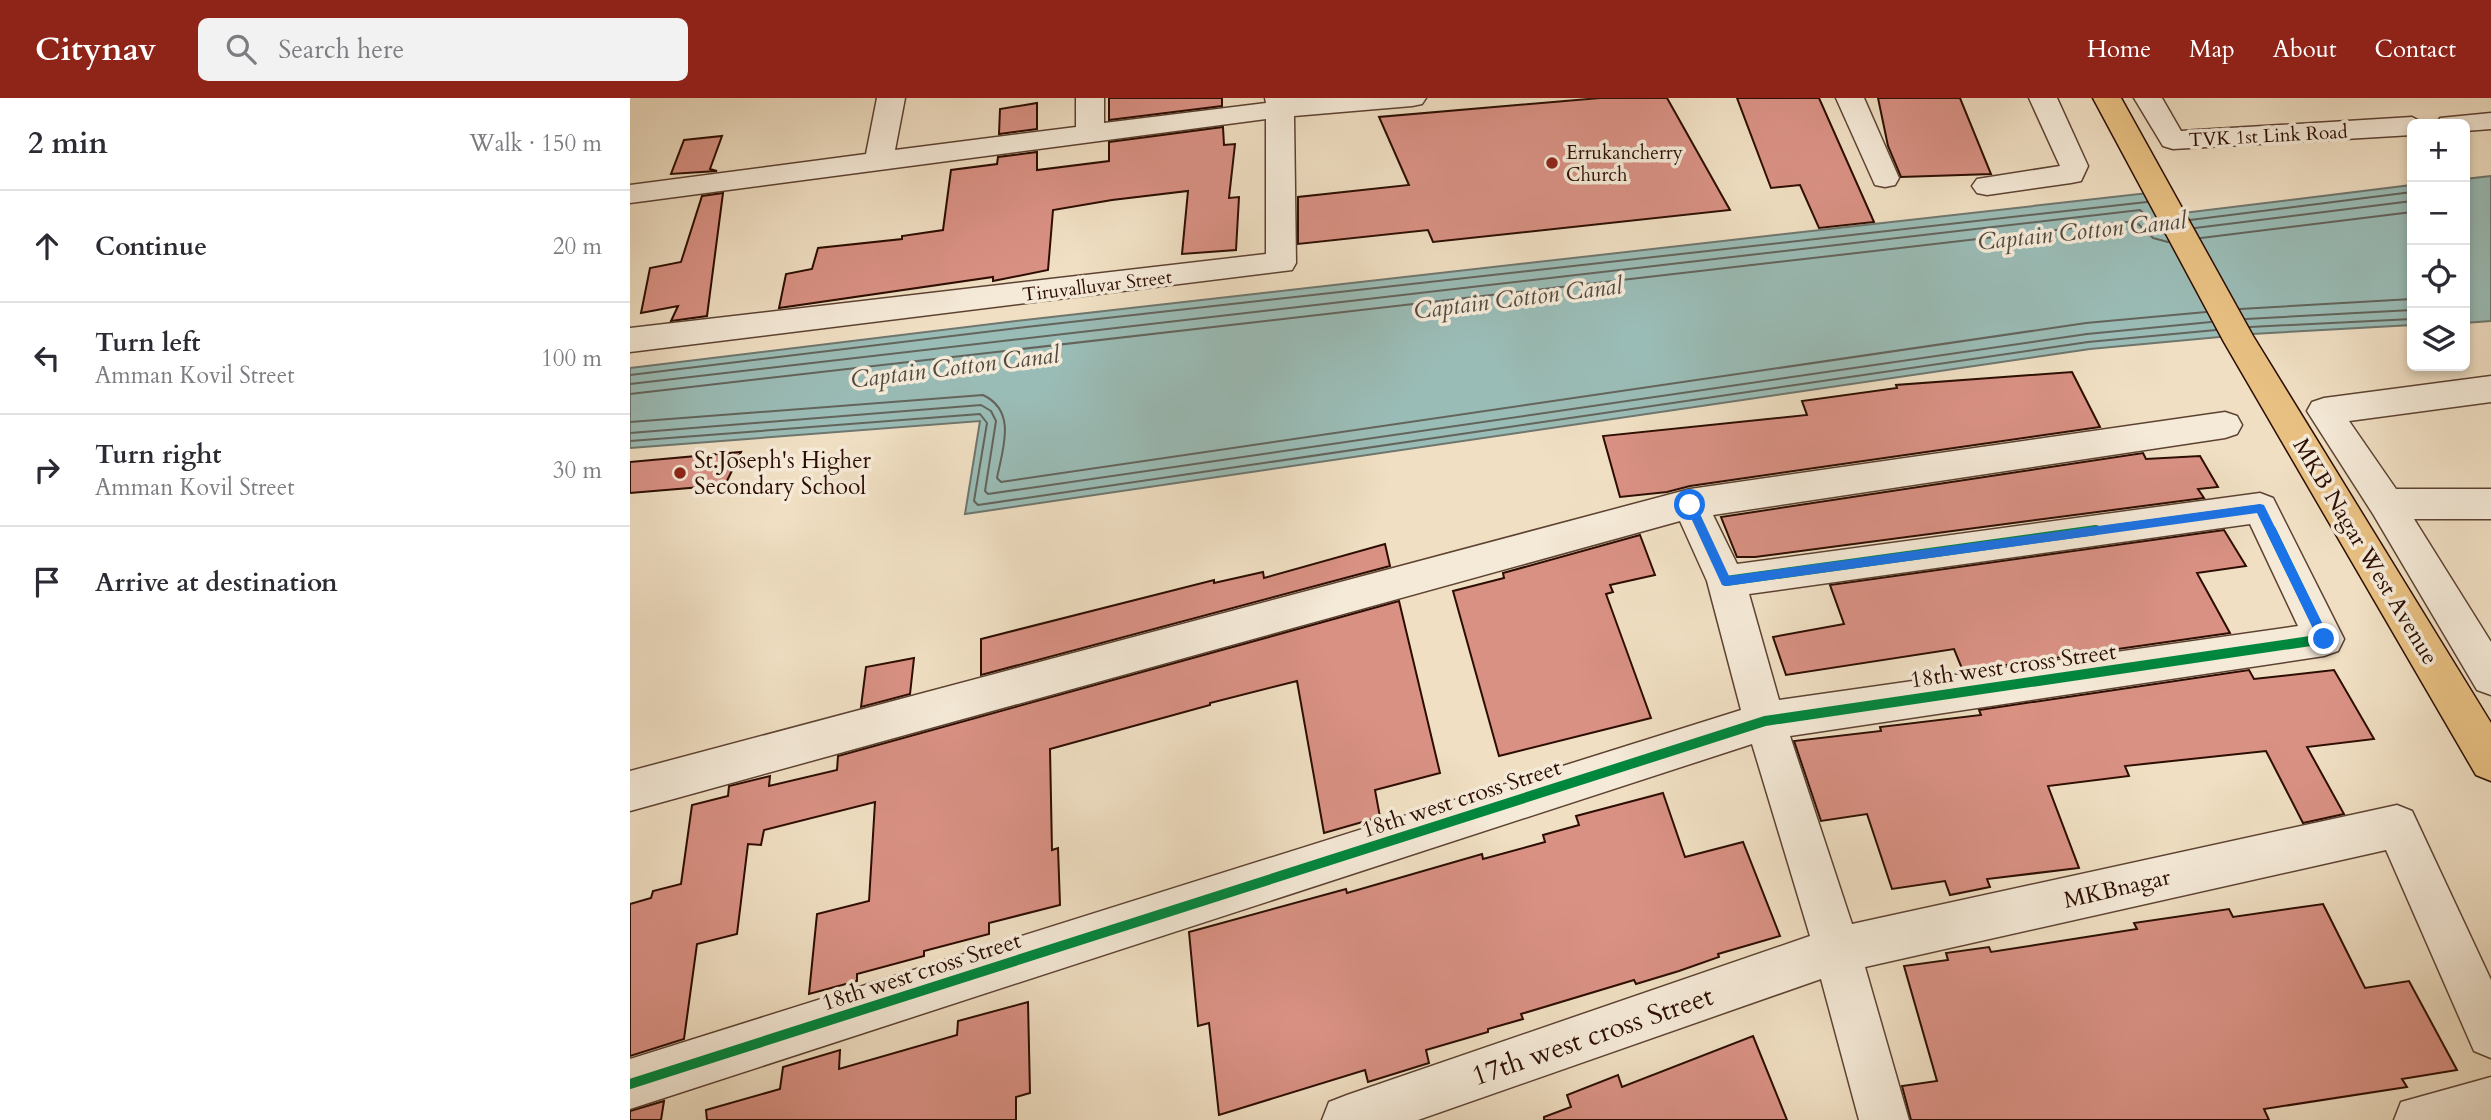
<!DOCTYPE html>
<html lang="en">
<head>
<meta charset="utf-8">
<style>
  body { margin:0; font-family:Cardo,serif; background:#f2f2f3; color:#2b2b33 }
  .controls { position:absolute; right:21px; top:21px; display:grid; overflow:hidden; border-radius:10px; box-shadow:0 4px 10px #0003 }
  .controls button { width:63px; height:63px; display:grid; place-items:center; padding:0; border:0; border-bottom:2px solid #e1e1e2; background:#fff; color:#2b2b33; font:35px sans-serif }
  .stop { position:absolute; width:21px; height:21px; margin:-16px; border:5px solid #1a73e8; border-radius:50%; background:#fff }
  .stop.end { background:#1a73e8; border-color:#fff; box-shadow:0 2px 7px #0008 }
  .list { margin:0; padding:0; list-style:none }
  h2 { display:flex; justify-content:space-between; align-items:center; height:91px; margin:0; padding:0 28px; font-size:30px }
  h2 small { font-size:23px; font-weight:400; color:#7c7c81 }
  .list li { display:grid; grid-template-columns:46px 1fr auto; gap:21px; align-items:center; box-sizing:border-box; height:112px; padding:0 28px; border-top:2px solid #e1e1e2 }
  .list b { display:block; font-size:26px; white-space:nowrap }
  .list p { margin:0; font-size:23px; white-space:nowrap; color:#7c7c81 }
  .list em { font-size:23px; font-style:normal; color:#7c7c81 }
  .icon { flex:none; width:38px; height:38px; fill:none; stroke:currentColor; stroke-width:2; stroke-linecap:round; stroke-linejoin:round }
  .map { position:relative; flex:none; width:1861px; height:1022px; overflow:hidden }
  header { display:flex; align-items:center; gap:42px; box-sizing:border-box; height:98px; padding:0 35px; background:#8f2418; color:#fff }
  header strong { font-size:33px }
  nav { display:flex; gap:38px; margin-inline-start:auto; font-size:24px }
  .search { width:490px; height:63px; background:#f2f2f3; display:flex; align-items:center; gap:18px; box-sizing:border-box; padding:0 24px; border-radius:10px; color:#7c7c81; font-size:26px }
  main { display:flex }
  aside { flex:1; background:#fff }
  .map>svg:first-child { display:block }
  .water { fill:#9abcb6; stroke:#6e766e; stroke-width:2 }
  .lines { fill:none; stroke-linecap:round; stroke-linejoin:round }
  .shore { stroke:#63645c; stroke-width:2 }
  .building { fill:#d99184; stroke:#2c0d01; stroke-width:2 }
  .minor-casing { stroke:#5d4232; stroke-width:3 }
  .major-casing { stroke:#2c0d01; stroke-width:3 }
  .minor { fill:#f5ead8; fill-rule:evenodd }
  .major { fill:#e8c082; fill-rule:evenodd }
  .cycleway-far1-casing { stroke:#f5ead8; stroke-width:10 }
  .cycleway-casing { stroke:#f5ead8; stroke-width:14 }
  .cycleway-far1 { stroke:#00873e; stroke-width:7 }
  .cycleway { stroke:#00873e; stroke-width:10 }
  .route { fill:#1a73e8 }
  .poi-dot { fill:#8f2418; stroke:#f5ead8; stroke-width:2.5 }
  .labels { text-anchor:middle; stroke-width:7; stroke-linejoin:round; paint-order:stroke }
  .far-street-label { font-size:19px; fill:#2c0d01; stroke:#f5ead8 }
  .far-poi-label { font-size:19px; fill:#2c0d01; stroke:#f5ead8; text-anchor:start }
  .poi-label { font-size:23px; fill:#2c0d01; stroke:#f5ead8; text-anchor:start }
  .street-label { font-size:23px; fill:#2c0d01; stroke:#f5ead8 }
  .water-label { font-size:24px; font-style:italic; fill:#524a40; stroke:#f5ead8 }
  .near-street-label { font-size:28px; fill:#2c0d01; stroke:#f5ead8 }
</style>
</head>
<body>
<header>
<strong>Citynav</strong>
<div class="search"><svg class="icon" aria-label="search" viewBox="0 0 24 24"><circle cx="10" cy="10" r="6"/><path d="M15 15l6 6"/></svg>Search here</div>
<nav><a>Home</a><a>Map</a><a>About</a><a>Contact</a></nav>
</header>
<main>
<aside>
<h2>2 min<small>Walk · 150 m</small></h2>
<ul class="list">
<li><svg class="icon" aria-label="ahead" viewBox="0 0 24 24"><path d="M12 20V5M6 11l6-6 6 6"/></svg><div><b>Continue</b></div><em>20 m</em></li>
<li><svg class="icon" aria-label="left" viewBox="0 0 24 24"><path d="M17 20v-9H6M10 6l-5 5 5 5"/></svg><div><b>Turn left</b><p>Amman Kovil Street</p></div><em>100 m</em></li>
<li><svg class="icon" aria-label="right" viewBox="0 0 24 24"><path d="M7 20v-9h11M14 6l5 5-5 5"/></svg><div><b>Turn right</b><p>Amman Kovil Street</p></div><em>30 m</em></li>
<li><svg class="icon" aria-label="arrive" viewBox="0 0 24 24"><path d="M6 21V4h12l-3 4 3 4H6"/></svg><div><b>Arrive at destination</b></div></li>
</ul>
</aside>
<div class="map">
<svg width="1861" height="1022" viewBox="0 0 1861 1022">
  <rect width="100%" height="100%" fill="#f0dfc3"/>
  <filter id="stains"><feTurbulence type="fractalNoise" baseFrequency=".00286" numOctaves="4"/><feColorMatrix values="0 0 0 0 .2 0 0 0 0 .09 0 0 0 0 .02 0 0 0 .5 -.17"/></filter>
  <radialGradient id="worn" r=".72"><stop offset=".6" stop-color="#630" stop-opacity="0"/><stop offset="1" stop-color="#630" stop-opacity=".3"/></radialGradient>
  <g class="water">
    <polygon points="1861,78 1861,223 1835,225 1835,81"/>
    <polygon points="1782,87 1782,227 1622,236 1460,251 335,416 350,323 0,350 0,270 395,222 1518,95 1537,117"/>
  </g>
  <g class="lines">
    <g class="shore">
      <polyline points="1560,122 1782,94"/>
      <polyline points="1565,130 1782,103"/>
      <polyline points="1571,140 1782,114"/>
      <polyline points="1610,211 1782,201"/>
      <polyline points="1616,221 1782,212"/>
      <polyline points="1620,229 1782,221"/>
      <polyline points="0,277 396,229 1517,104"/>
      <polyline points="0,286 1510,112 1532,132"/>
      <polyline points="0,296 1505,123 1523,140 1538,144"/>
      <path d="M0,324l353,-27c34,16 20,53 14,83l4,4 1085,-159 120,-11"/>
      <polyline points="0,335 351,307 361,313 366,323 355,393 358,396 1457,236 1581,224"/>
      <polyline points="0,343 350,316 357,325 344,403 348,407 1458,244 1586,232"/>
    </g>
  </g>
  <g class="building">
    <polygon points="479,0 592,0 592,8 479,22"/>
    <polygon points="970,0 1037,0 1100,112 803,144 798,132 668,146 668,99 779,87 749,19"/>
    <polygon points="1107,0 1189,0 1244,124 1189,130 1170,87 1141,90"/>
    <polygon points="1248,0 1330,0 1361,76 1271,79 1258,48"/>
    <polygon points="407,5 407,31 369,36 370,11"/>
    <polygon points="593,29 594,47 605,46 599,100 609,99 606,152 552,156 558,93 482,102 423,112 418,172 363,183 363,179 149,210 156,176 182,171 188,150 272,141 272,138 313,132 321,72 367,66 368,59 407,54 407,72 479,63 479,44"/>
    <polygon points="92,38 80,71 87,73 41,76 54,42"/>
    <polygon points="93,95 77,218 41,223 48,208 11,215 20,170 51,164 72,98"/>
    <polygon points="1442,274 1470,329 1060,388 1037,394 990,399 973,338 1177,317 1172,303 1267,290 1266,287"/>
    <polygon points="111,354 95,387 0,395 0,364"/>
    <polygon points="1513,355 1516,361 1570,358 1588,389 1568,391 1574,400 1125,459 1107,459 1091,419"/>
    <polygon points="1594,432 1616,468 1567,475 1600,535 1333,573 1324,551 1156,577 1143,539 1214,526 1200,487"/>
    <polygon points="1010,437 1025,477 980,487 983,494 976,496 1021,620 869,658 823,493 874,480 873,475"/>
    <polygon points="755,446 760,468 351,577 351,541 584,482 584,485 633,474 634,480"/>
    <polygon points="769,503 810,675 745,692 750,719 694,735 667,583 580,605 580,607 420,651 422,752 428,750 430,807 359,825 359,836 294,853 294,858 227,876 227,883 179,896 187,816 239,803 245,704 134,732 131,747 118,746 107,836 67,846 54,941 0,958 0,806 21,800 23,793 51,786 62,707 98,698 99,688 140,678 139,688 207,672 208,658"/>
    <polygon points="284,560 280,596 231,609 236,569"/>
    <polygon points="1619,572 1624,581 1704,572 1744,641 1677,649 1714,716 1673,725 1636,653 1495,668 1499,678 1418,688 1449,770 1357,781 1360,789 1320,797 1315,783 1262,791 1237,716 1191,723 1164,643 1251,633 1250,629 1351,617 1349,612"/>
    <polygon points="1033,695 1055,759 1113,744 1150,838 1088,856 1089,859 1049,873 1006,886 1004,882 891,916 893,921 858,931 858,934 796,952 799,965 738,984 735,972 589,1017 579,925 568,928 559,834 716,791 717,795 852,756 853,761 915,744 913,737 949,727 946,718"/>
    <polygon points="1693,806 1735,890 1779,883 1827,972 1772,981 1777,989 1634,1011 1639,1022 1281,1022 1272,988 1307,983 1274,868 1318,862 1316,855 1359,849 1361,854 1507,831 1504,825 1599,811 1603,819"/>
    <polygon points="398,904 400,995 386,999 386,1022 77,1022 76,1012 150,991 153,969 210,952 209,971 327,937 328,923"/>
    <polygon points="1123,938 1157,1022 914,1022 914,1019 941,1009 937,997 988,977 992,989"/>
    <polygon points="34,1003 31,1022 0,1022 0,1013"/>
  </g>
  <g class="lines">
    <defs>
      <g id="minor">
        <polygon points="247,0 275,0 265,52 446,29 446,0 474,0 474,25 636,5 635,0 796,0 792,6 782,8 664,18 666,165 662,172 0,254 0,230 636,156 636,21 0,105 0,87 236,56"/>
        <polygon points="1206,0 1234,0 1269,80 1265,87 1255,89 1245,87"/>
        <polygon points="1399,0 1427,0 1458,68 1451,83 1441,85 1357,97 1347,95 1342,88 1347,81 1430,68"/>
        <polygon points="1504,0 1532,0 1551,33 1782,19 1795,26 1782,26 1782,37 1543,51 1533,48"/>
        <polygon points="1861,15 1861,31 1835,33 1835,26 1806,26 1810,20"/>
        <polygon points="1861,278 1861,304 1719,323 1766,391 1861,391 1861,421 1784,421 1861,544 1861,597 1847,592 1743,416 1677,313 1682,304 1694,300"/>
        <path d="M1595,314l12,4 5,9 -5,9 -12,4 -512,77 24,49 523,-71 13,5 71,141 -6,12 -14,5 -534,80 62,188 545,-119 15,6 79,169v78l-17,-7 -88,-201 -521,117 44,153h-50l-38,-141 -403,141h-96l7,-18 18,-7 463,-159 -58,-192 -1122,365v-50l1111,-349 -34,-129 -27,-60 -1050,290v-40l1060,-282zM1620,426l48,102 -519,74 -30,-106z"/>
        <polygon points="1861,979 1861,1022 1764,1022 1771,1004"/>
      </g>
      <polygon id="major" points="1463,0 1491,0 1623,238 1861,625 1861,683 1846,677 1594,244"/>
    </defs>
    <use href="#minor" class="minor-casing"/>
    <use href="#major" class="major-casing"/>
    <use href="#minor" class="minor"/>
    <use href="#major" class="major"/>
    <defs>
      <polyline id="cycleway-far1" points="1454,434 1630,410 1642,434"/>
      <g id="cycleway">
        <polyline points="1096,483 1466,432"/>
        <polyline points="0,986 1135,623 1694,541 1641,432"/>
      </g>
    </defs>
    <use href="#cycleway-far1" class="cycleway-far1-casing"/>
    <use href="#cycleway" class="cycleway-casing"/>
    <use href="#cycleway-far1" class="cycleway-far1"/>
    <use href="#cycleway" class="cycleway"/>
  </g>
  <polygon class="route" points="1060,402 1064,403 1099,478 1630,406 1634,407 1700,541 1694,546 1690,545 1627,415 1096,488 1092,487 1055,407"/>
  <g class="poi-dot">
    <circle cx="922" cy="65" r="7"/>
    <circle cx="50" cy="375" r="7"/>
  </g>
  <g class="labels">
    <g class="far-street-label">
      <text transform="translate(1638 37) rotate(-3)" y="7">TVK 1st Link Road</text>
      <text transform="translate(467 187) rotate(-7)" y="7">Tiruvalluvar Street</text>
    </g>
    <g class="far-poi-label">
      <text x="936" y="61">Errukancherry<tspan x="936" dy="22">Church</tspan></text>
    </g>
    <g class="poi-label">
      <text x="64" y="370">St.Joseph's Higher<tspan x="64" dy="26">Secondary School</tspan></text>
    </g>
    <g class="street-label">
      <text transform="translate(1736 453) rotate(59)" y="8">MKB Nagar West Avenue</text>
      <text transform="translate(1383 567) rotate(-8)" y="8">18th west cross Street</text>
      <text transform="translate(831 700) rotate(-18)" y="8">18th west cross Street</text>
      <text transform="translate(1487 790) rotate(-13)" y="8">MKBnagar</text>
      <text transform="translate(291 873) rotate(-18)" y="8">18th west cross Street</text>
    </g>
    <g class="water-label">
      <text transform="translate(1452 133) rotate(-6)" y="8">Captain Cotton Canal</text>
      <text transform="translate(888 200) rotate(-7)" y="8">Captain Cotton Canal</text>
      <text transform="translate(325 269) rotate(-7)" y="8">Captain Cotton Canal</text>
    </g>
    <g class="near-street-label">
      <text transform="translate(962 937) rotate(-19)" y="10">17th west cross Street</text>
    </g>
  </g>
  <rect width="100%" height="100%" filter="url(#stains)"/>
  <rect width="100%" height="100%" fill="url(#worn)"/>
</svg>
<div class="controls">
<button>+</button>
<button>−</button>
<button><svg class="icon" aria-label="locate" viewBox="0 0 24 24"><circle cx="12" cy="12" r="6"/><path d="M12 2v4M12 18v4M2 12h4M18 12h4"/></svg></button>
<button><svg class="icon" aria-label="layers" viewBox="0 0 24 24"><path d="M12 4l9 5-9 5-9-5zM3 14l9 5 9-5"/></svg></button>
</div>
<div class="stop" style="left:1060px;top:407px"></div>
<div class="stop end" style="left:1694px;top:541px"></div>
</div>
</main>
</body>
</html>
